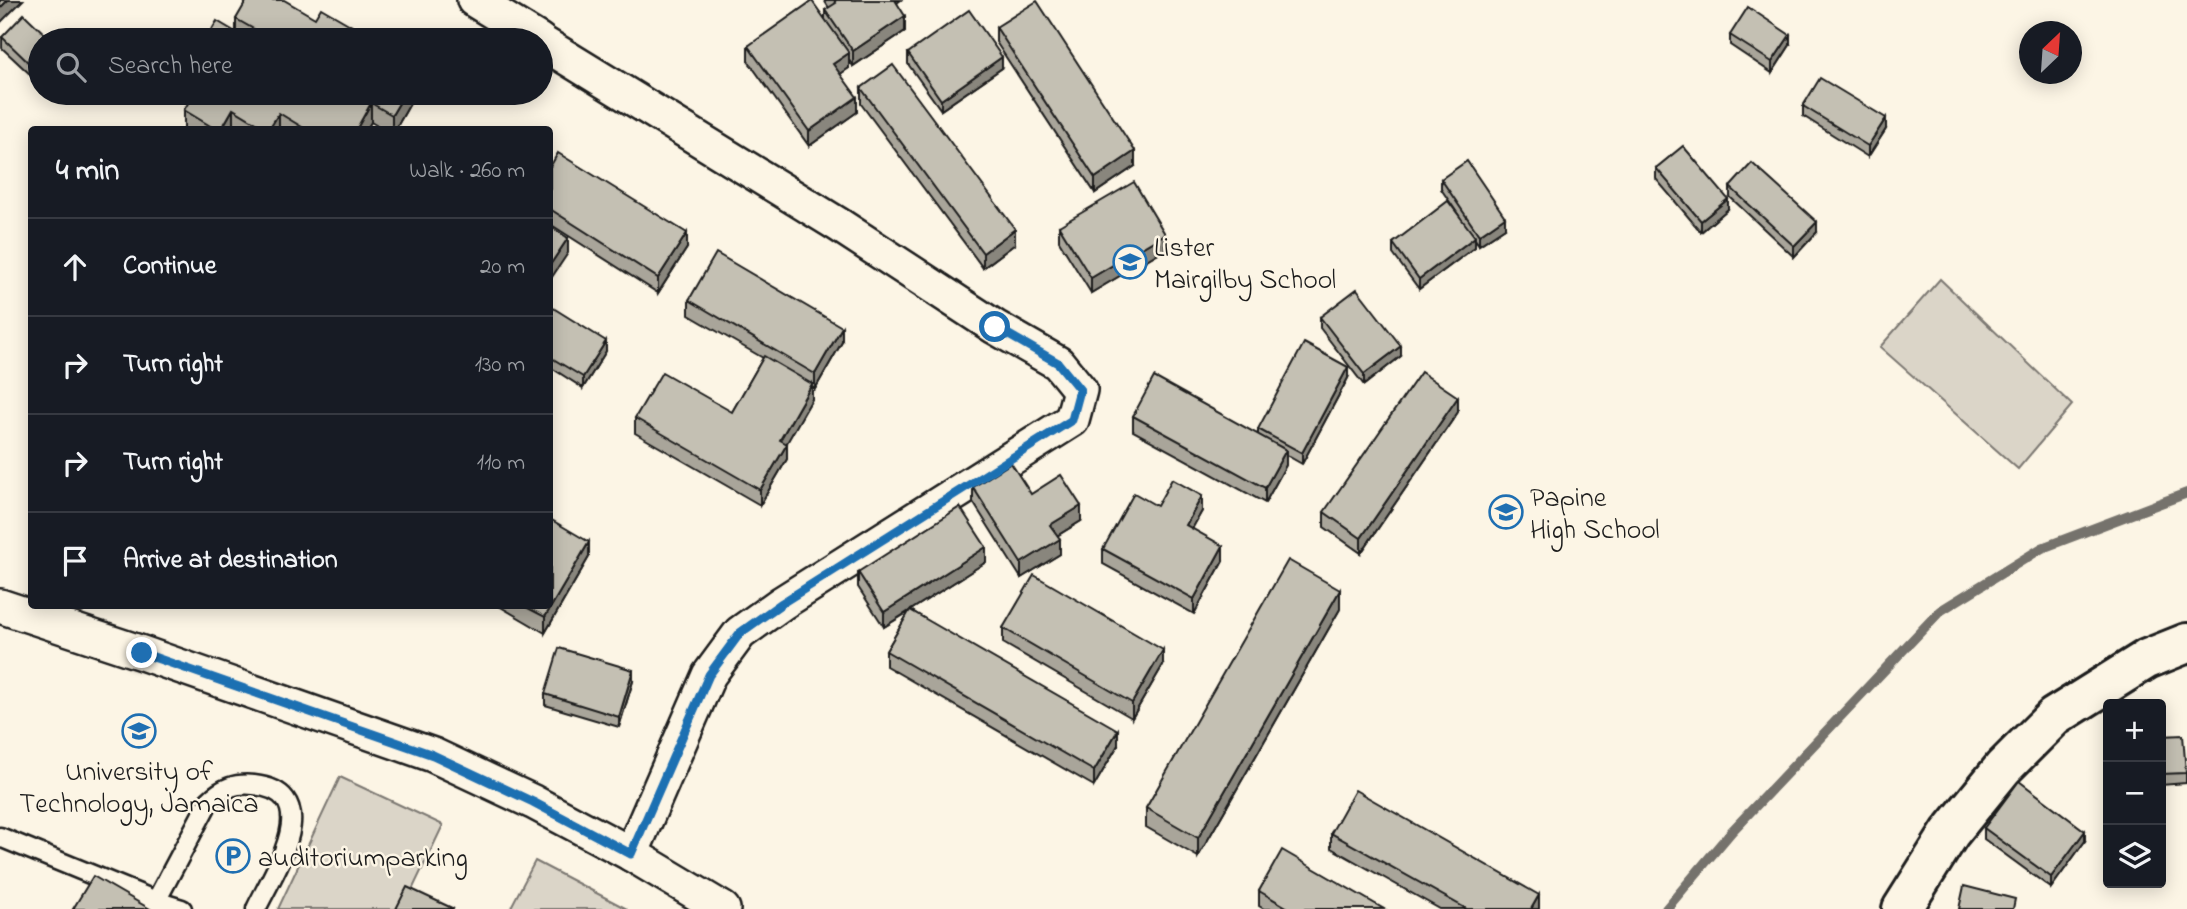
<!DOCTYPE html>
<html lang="en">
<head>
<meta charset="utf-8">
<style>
  body { margin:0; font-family:"Indie Flower",sans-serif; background:#20242c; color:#f1f3f6 }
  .controls { position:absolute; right:21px; bottom:21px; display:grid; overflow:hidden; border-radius:7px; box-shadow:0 4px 18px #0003 }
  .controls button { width:63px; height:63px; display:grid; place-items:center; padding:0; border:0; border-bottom:2px solid #363941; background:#171b24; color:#f1f3f6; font:35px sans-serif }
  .compass { position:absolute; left:2019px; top:21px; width:63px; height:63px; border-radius:50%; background:#171b24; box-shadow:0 4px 18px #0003; rotate:25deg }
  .stop { position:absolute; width:21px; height:21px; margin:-16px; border:5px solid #1f6fb2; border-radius:50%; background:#fff }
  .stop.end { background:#1f6fb2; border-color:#fff; box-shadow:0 2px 7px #0008 }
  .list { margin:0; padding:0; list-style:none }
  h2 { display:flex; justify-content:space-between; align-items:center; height:91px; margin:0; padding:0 28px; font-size:30px }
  h2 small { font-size:23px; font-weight:400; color:#9ea1a6 }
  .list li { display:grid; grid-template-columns:46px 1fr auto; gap:21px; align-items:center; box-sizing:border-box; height:98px; padding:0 28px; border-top:2px solid #363941 }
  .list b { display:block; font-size:26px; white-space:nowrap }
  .list em { font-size:23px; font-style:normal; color:#9ea1a6 }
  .icon { flex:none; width:38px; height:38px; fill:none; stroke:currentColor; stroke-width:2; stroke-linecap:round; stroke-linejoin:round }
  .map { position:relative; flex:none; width:2187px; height:909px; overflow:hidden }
  .search { position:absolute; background:#171b24; box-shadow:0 4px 18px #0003; left:28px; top:28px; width:525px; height:77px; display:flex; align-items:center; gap:18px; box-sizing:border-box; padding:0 24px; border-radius:38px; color:#9ea1a6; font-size:26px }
  .panel { position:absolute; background:#171b24; box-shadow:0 4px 18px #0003; left:28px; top:126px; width:525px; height:483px; border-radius:7px }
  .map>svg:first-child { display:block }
  .green { fill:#dbd5c8; stroke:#7c7872; stroke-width:2 }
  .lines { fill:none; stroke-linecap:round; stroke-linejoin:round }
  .stream { stroke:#75726c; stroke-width:10 }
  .service-casing { stroke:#1c1c1c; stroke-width:23 }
  .minor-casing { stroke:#1c1c1c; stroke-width:38 }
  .secondary-casing { stroke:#1c1c1c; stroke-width:44 }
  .service { stroke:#fcf5e5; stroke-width:18 }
  .minor { stroke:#fcf5e5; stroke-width:33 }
  .secondary { stroke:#fcf5e5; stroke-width:38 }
  .wall { fill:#a9a59a; stroke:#1c1c1c; stroke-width:2 }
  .shaded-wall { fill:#89867d; stroke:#1c1c1c; stroke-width:2 }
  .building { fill:#c4c0b3; stroke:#1c1c1c; stroke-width:2 }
  .route { stroke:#1f6fb2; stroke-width:9 }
  .labels { text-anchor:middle; stroke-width:5; stroke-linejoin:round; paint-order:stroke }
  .poi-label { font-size:28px; fill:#1c1c1c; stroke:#fcf5e5; text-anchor:start }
</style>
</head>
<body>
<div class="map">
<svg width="2187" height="909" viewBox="0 0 2187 909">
  <rect width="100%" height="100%" fill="#fcf5e5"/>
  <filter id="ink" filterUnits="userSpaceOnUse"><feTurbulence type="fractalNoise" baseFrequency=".0143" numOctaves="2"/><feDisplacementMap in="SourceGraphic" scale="14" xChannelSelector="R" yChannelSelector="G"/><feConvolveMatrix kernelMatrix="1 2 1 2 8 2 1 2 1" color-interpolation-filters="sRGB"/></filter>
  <g filter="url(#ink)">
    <g class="green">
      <polygon points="1940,279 2072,405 2018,469 1880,347"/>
      <polygon points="340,777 443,825 403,909 278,909"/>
      <polygon points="535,861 627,909 510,909"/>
    </g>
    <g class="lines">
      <polyline class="stream" points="1666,909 1732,831 1940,611 2042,548 2187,493"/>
      <defs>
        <g id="service">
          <polyline points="0,837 156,901 182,909"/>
          <path d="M156,901l53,-100c13,-13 26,-18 45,-16 73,8 19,88 2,124"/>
        </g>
        <g id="minor">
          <polyline points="474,0 539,40"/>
          <polyline points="541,42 839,225 995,327 1058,363 1080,390 1072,420 782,603 740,633 709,675 631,854"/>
          <polyline points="0,606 142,653 433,755 533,802 631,854 723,909"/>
        </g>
        <polyline id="secondary" points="1902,909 1950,833 2003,768 2054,717 2147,659 2187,643"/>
      </defs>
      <use href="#service" class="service-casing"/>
      <use href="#minor" class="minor-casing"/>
      <use href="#secondary" class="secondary-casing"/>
      <use href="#service" class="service"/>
      <use href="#minor" class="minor"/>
      <use href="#secondary" class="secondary"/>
    </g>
    <g class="wall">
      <polygon points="824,0 901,0 897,3 905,31 853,66 849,60 849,68 840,74 857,112 809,146 748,61 748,46 825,20 825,10 829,8"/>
      <polygon points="315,18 359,40 206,40 236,32 236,19"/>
      <polygon points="996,27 1135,166 1095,193 996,42"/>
      <polygon points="1730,35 1790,45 1772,73 1730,45"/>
      <polygon points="2,37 40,40 40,68 32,76 2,48"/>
      <polygon points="908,53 1002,68 941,110 908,64"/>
      <polygon points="861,88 1015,244 983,268 861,104"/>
      <polygon points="331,93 412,93 412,100 395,130 384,130 371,122 366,130 236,130 233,128 232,130 184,129 184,110 336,103 339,97"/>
      <polygon points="1803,106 1886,129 1868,157 1803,116"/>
      <polygon points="550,167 687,248 658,293 550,224"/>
      <polygon points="1656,168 1728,209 1701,232 1656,179"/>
      <polygon points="1441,179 1505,228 1479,245 1475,239 1475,247 1419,289 1393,254 1393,243 1460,217 1441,189"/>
      <polygon points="1730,187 1817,232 1794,257 1730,197"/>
      <polygon points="1059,226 1165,249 1091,293 1059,241"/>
      <polygon points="689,300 842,342 815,389 812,387 812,399 786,443 787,459 760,505 635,433 635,418 732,412 763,358 689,315"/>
      <polygon points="550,306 606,351 583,388 550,367"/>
      <polygon points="1320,317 1401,356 1364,385 1320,328"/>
      <polygon points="1348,378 1302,464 1286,455 1286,465 1265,503 1133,431 1133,416 1258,434 1258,429"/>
      <polygon points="1458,412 1361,553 1324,527 1324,512"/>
      <polygon points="973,487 1081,521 1057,536 1060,554 1021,578 973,502"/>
      <polygon points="1157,506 1202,511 1192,528 1223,561 1194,614 1103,564 1103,549"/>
      <polygon points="589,557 545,633 499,606 550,606"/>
      <polygon points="986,562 911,610 1118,745 1094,786 886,666 886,651 909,612 884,627 858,587 858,572"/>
      <polygon points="1340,609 1198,857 1146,827 1146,808"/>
      <polygon points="1003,628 1163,665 1132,718 1003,643"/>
      <polygon points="633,681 619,727 545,705 545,694"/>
      <polygon points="2161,736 2186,773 2186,783 2161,785"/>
      <polygon points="1984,828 2085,841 2051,888 1984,839"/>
      <polygon points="1331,833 1539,909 1440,909 1331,848"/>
      <polygon points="1259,891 1384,909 1264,909 1259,906"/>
    </g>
    <g class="shaded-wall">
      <polygon points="8,0 23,0 0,23 0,8"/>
      <polygon points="905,16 905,31 853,66 853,51"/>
      <polygon points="359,30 359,40 353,40"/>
      <polygon points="1790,35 1790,45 1772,73 1772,62"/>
      <polygon points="849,53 849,68 833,79 833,64"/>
      <polygon points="40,57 40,68 32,76 32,66"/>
      <polygon points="1002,57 1002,68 941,110 941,100"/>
      <polygon points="405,93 412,93 412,100 395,130 392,130 392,115"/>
      <polygon points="857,97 857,112 809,146 809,131"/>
      <polygon points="371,103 371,122 366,130 356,130"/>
      <polygon points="233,109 233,128 232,130 221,130"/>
      <polygon points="279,113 279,130 269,130"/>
      <polygon points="1886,118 1886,129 1868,157 1868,146"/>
      <polygon points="1135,151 1135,166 1095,193 1095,178"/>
      <polygon points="1728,199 1728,209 1701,232 1701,221"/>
      <polygon points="1505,217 1505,228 1479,245 1479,235"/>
      <polygon points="1817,222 1817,232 1794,257 1794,246"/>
      <polygon points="1015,229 1015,244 983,268 983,253"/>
      <polygon points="687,233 687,248 658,293 658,278"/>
      <polygon points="1165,234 1165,249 1091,293 1091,278"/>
      <polygon points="1475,237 1475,247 1419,289 1419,279"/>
      <polygon points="568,238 568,253 550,280 550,265"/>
      <polygon points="842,327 842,342 815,389 815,374"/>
      <polygon points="606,341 606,351 583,388 583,377"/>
      <polygon points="1401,346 1401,356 1364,385 1364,374"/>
      <polygon points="1348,367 1348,378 1302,464 1302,453"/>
      <polygon points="812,384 812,399 780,455 780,440"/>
      <polygon points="1458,397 1458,412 1361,553 1361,538"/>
      <polygon points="787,444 787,459 760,505 760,490"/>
      <polygon points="1286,450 1286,465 1265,503 1265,488"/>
      <polygon points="1202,496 1202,511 1186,540 1186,525"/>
      <polygon points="1081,506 1081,521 1050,540 1050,525"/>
      <polygon points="1060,539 1060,554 1021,578 1021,563"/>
      <polygon points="589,542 589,557 545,633 545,617"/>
      <polygon points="1223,546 1223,561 1194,614 1194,599"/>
      <polygon points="986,547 986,562 884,627 884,612"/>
      <polygon points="1340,590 1340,609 1198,857 1198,838"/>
      <polygon points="1163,650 1163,665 1132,718 1132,703"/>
      <polygon points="633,670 633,681 619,727 619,717"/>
      <polygon points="1118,730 1118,745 1094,786 1094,771"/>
      <polygon points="2085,831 2085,841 2051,888 2051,877"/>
      <polygon points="1539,895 1539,909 1531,909"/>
    </g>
    <g class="building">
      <polygon points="0,0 8,0 0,8"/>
      <polygon points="247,0 284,0 315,18 321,8 359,30 353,40 273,40 236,19"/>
      <polygon points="834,0 895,0 905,16 853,51 825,10 836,3"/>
      <polygon points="812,1 849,53 833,64 857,97 809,131 748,46"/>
      <polygon points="1037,1 1135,151 1095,178 996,27"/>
      <polygon points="1748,7 1790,35 1772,62 1730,35"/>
      <polygon points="969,10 1002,57 941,100 908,53"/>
      <polygon points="24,14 51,40 40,40 40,57 32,66 2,37"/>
      <polygon points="217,21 249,40 206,40"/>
      <polygon points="893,65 1015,229 983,253 861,88"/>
      <polygon points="1820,78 1886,118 1868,146 1803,106"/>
      <polygon points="194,93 319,93 336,103 342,93 405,93 392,115 371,103 356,130 307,130 279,113 268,130 233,109 221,130 217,130 184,110"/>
      <polygon points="1683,146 1728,199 1701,221 1656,168"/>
      <polygon points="558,153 687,233 658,278 550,209 550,167"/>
      <polygon points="1467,161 1505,217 1479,235 1441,179"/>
      <polygon points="1752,163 1817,222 1794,246 1730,187"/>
      <polygon points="1134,182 1165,234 1091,278 1059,226"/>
      <polygon points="1448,201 1475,237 1419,279 1393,243"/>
      <polygon points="550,226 568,238 550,265"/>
      <polygon points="716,253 842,327 815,374 689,300"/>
      <polygon points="1357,289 1401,346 1364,374 1320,317"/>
      <polygon points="550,306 606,341 583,377 550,357"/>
      <polygon points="1304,343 1348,367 1302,453 1258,429"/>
      <polygon points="764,356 812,384 780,440 787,444 760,490 635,418 662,372 732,412"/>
      <polygon points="1421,372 1458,397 1361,538 1324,512"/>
      <polygon points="1154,377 1286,450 1265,488 1133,416"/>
      <polygon points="1011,463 1031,494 1061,475 1081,506 1050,525 1060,539 1021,563 973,487"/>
      <polygon points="1172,479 1202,496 1186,525 1223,546 1194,599 1103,549 1134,493 1157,506"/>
      <polygon points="960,507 986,547 884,612 858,572"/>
      <polygon points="550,519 589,542 545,617 524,606 550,606"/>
      <polygon points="1288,560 1340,590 1198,838 1146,808"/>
      <polygon points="1034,575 1163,650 1132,703 1003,628"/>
      <polygon points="910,610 1118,730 1094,771 886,651"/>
      <polygon points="559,648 633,670 619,717 545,694"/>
      <polygon points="2183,735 2186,773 2161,774 2161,736"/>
      <polygon points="2019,781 2085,831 2051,877 1984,828"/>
      <polygon points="1355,790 1539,895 1531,909 1467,909 1331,833"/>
      <polygon points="1282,850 1384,909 1290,909 1259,891"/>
      <polygon points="93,876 150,909 73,909"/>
      <polygon points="1964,886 2015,899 2013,909 1959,909"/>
      <polygon points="407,887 454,909 396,909"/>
    </g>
  </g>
  <g class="lines" filter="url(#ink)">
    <polyline class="route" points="142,653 433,755 533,802 631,854 709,675 740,633 782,603 1072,420 1080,390 1058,363 995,327"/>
  </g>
  <defs>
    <symbol id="school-ring" viewBox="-11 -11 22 22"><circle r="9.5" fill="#fcf5e5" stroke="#1f6fb2" stroke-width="1.5"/><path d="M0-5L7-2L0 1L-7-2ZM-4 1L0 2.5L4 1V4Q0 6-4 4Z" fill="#1f6fb2"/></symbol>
    <symbol id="university-ring" viewBox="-11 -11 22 22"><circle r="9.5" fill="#fcf5e5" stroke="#1f6fb2" stroke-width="1.5"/><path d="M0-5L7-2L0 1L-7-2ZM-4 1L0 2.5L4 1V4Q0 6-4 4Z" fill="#1f6fb2"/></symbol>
    <symbol id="parking-ring" viewBox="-11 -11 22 22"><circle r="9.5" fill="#fcf5e5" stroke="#1f6fb2" stroke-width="1.5"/><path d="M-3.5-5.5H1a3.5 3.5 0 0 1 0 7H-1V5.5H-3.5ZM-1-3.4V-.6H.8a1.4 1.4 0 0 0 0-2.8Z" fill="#1f6fb2"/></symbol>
  </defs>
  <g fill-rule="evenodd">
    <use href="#school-ring" x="1111" y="243" width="38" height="38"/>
    <use href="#school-ring" x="1487" y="493" width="38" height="38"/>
    <use href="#university-ring" x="120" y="712" width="38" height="38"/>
    <use href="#parking-ring" x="214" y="837" width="38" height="38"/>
  </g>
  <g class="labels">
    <g class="poi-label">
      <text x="1154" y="256">Lister<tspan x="1154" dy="32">Mairgilby School</tspan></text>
      <text x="1530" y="506">Papine<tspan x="1530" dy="32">High School</tspan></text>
      <text x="139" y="780" text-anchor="middle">University of<tspan x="139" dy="32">Technology, Jamaica</tspan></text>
      <text x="258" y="866">auditoriumparking</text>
    </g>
  </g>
</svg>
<div class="controls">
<button>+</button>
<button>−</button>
<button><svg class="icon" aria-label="layers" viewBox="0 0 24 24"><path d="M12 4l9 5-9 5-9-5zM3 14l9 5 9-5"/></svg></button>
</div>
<svg class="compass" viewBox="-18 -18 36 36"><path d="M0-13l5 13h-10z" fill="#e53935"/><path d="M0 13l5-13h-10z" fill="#9ea1a6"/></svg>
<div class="stop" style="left:995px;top:327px"></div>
<div class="stop end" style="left:142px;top:653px"></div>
<div class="search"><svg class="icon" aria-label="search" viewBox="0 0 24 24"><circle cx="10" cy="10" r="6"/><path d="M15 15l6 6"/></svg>Search here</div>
<section class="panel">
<h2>4 min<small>Walk · 260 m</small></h2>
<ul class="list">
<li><svg class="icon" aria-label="ahead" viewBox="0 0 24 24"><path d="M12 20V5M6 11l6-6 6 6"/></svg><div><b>Continue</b></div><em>20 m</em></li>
<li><svg class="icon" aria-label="right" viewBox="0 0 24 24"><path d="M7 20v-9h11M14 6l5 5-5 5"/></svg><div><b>Turn right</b></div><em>130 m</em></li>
<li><svg class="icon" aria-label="right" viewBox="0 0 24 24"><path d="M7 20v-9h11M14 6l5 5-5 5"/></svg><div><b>Turn right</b></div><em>110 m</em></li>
<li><svg class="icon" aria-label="arrive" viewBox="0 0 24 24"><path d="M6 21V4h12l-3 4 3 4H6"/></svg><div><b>Arrive at destination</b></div></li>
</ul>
</section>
</div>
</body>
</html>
